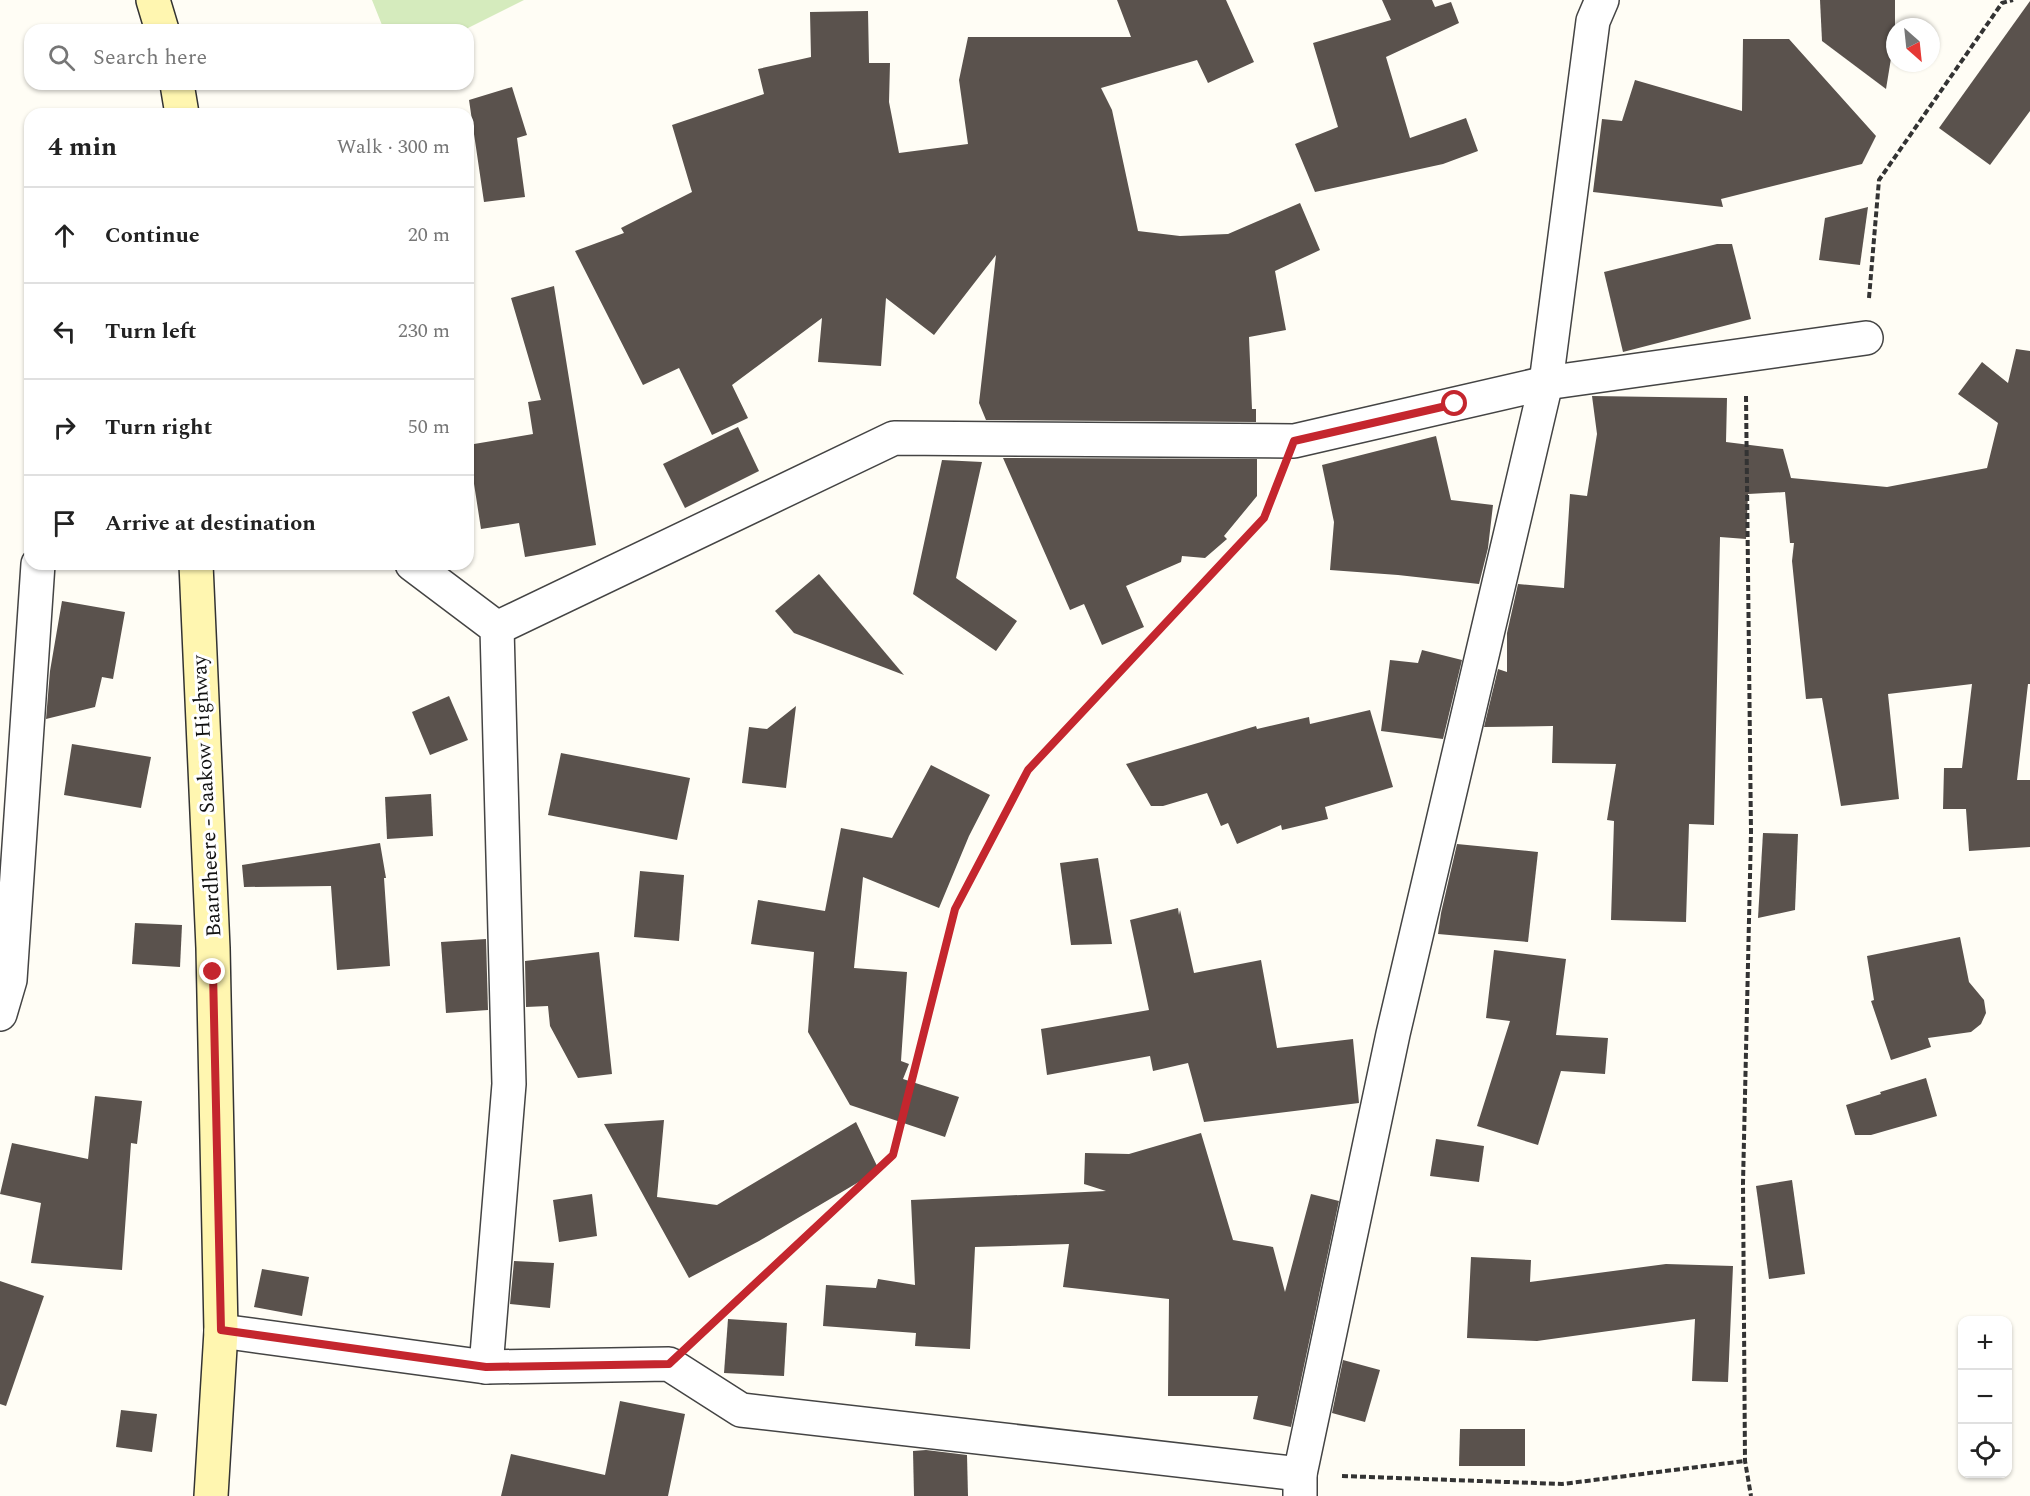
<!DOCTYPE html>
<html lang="en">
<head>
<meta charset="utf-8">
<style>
  body { margin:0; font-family:Spectral,serif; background:#f2f2f2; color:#222 }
  .controls { position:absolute; right:18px; bottom:18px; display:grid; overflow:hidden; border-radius:12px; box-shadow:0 2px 4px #0004 }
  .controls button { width:54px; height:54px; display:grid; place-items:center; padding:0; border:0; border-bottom:2px solid #e0e0e0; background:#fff; color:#222; font:30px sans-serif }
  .compass { position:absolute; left:1886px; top:18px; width:54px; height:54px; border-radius:50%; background:#fff; box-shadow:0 2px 4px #0004; rotate:153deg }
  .stop { position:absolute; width:18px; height:18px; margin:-14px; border:4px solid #c4262e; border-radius:50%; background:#fff }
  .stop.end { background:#c4262e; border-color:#fff; box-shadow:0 2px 6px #0008 }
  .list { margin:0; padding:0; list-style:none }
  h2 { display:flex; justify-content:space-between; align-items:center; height:78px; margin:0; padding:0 24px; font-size:26px }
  h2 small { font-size:20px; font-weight:400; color:#767676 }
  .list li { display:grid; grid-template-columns:39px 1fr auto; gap:18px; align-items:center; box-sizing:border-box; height:96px; padding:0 24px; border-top:2px solid #e0e0e0 }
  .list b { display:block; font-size:22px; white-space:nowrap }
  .list em { font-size:20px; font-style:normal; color:#767676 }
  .icon { flex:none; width:33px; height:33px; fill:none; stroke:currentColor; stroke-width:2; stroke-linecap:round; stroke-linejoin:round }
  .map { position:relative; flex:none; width:2030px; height:1496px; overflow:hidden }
  .search { position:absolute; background:#fff; box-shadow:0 2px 4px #0004; left:24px; top:24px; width:450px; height:66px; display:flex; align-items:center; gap:15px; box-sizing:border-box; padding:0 21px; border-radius:18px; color:#767676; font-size:22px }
  .panel { position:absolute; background:#fff; box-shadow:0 2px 4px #0004; left:24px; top:108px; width:450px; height:462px; border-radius:18px }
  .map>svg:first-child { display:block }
  .green { fill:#d5ebbd }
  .building { fill:#5a524d }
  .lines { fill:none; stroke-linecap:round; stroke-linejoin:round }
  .street-casing { stroke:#444; stroke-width:36 }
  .secondary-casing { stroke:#333; stroke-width:36 }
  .path { stroke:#333; stroke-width:4; stroke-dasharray:6 3; stroke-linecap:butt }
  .street { stroke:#fff; stroke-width:33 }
  .secondary { stroke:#fff6b0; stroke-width:33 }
  .route { stroke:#c4262e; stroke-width:8 }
  .labels { text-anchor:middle; stroke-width:6; stroke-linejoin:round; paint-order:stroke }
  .street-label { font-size:21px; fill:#111; stroke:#fff }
</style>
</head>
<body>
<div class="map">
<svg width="2030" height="1496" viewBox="0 0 2030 1496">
  <rect width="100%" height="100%" fill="#fffdf5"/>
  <polygon class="green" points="372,0 524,0 464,30 384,30"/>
  <g class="building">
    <polygon points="1117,0 1226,0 1254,62 1208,83 1197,60 1101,88 1112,110 1138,231 1180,236 1228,234 1300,203 1320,250 1275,271 1286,330 1249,337 1252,409 1256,409 1256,422 986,420 979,403 996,255 934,335 886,298 881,366 818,362 822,318 732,385 748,418 712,435 679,368 643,385 575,251 624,233 621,228 692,192 672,125 764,94 758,69 811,57 810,12 868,11 869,63 890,63 889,102 899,153 968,144 959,80 968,37 1131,37"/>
    <polygon points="1382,0 1432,0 1435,7 1451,2 1459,23 1386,57 1410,138 1466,118 1478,151 1443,164 1315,192 1295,144 1338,127 1313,43 1391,20"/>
    <polygon points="1820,0 1895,0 1895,34 1886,89 1822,41"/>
    <polygon points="2030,1 2030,111 1990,165 1939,128"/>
    <polygon points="1743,39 1789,39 1876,136 1862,164 1721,199 1723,207 1593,192 1602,119 1622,121 1635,80 1742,111"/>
    <polygon points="512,87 527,135 517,138 525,197 484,202 469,100"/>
    <polygon points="1868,207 1860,265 1819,260 1825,218"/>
    <polygon points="1717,244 1732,244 1751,319 1623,352 1604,272"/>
    <polygon points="554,286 596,545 525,557 519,523 481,529 468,445 533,434 528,402 541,400 511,298"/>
    <polygon points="2016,349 2030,351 2030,684 2028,684 2017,780 2030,780 2030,847 1969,851 1966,809 1943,809 1944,768 1962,768 1972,684 1888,694 1899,799 1841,806 1822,698 1806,699 1792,561 1794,543 1790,543 1785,492 1748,494 1746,539 1720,537 1714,825 1689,824 1686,922 1611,920 1614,821 1607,820 1616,764 1552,763 1553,726 1484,727 1498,669 1507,672 1507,633 1518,584 1564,588 1570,494 1587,496 1597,434 1592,396 1727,398 1726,442 1783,449 1791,478 1887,487 1987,468 1998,423 1958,394 1982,362 2008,383"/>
    <polygon points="738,427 759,471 685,508 663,464"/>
    <polygon points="1436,436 1451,500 1493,505 1488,548 1479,584 1398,575 1330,570 1334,522 1322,465"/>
    <polygon points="1003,458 1257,459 1257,496 1224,536 1227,539 1205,558 1182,556 1181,562 1126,586 1144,627 1102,645 1084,604 1070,610"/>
    <polygon points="942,460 982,462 956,578 1017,621 996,651 913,594"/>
    <polygon points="819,574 904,675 794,633 775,611"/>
    <polygon points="62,601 125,612 113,679 102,677 95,707 46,719 50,671"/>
    <polygon points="1422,650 1462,660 1443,739 1381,731 1390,660 1418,663"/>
    <polygon points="449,696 468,740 430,755 412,712"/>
    <polygon points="796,706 786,788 742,783 749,727 767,729"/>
    <polygon points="1370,710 1393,787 1325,807 1328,819 1282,830 1281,825 1237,844 1228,823 1221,826 1207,793 1163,806 1151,806 1126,764 1256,726 1257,729 1309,717 1310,724"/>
    <polygon points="72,744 151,757 141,808 64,795"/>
    <polygon points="561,753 690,778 677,840 548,815"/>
    <polygon points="931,765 990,795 969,836 939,908 863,877 854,968 907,972 901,1061 909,1064 903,1079 959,1097 945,1137 850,1105 808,1032 814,952 751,944 758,900 825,911 841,828 892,838"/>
    <polygon points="431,794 433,836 387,839 385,797"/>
    <polygon points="1763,833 1798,834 1795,910 1758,918"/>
    <polygon points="380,843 386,878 384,878 390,966 337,970 331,886 244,887 242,865"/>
    <polygon points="1457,844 1538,852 1528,942 1438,934 1441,913"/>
    <polygon points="1098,858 1112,944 1071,945 1060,863"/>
    <polygon points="640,871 684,875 679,941 634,937"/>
    <polygon points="1178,908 1179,915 1180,910 1194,973 1261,960 1277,1048 1353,1039 1359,1103 1204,1122 1188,1063 1153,1071 1150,1056 1047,1075 1041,1029 1149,1010 1130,920"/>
    <polygon points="135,923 182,925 180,967 132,964"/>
    <polygon points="1960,937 1969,982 1984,1000 1986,1013 1981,1024 1971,1032 1928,1038 1931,1047 1891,1060 1871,1001 1874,1000 1867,956"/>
    <polygon points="486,939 488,1010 446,1013 441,942"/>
    <polygon points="1494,950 1566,959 1556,1035 1608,1038 1605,1074 1561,1071 1538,1145 1477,1126 1510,1021 1486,1018"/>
    <polygon points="599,952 612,1074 578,1078 550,1026 548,1006 526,1007 525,961"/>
    <polygon points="1926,1078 1937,1116 1871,1135 1855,1135 1846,1105 1881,1094 1880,1092"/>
    <polygon points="95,1096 142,1101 137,1144 131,1143 122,1270 31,1263 41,1203 0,1194 12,1143 88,1159"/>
    <polygon points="664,1120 657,1197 717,1205 856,1122 879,1170 759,1241 689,1278 604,1124"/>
    <polygon points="1201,1133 1233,1240 1273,1247 1285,1292 1311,1194 1339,1201 1291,1427 1253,1419 1258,1396 1168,1396 1169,1299 1063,1287 1069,1244 975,1247 970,1349 915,1346 916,1333 823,1326 826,1285 876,1288 878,1279 915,1285 911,1200 1106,1191 1084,1184 1085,1153 1129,1154"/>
    <polygon points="1436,1139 1484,1146 1479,1182 1430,1176"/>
    <polygon points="1792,1180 1805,1274 1769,1279 1756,1186"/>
    <polygon points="592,1194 597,1236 559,1242 553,1200"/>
    <polygon points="1471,1257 1531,1260 1530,1282 1666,1264 1733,1266 1728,1382 1692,1381 1695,1319 1537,1341 1467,1338"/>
    <polygon points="514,1261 554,1263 550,1308 510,1304"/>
    <polygon points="262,1269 309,1277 302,1316 254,1307"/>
    <polygon points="0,1281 44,1296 6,1406 0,1404"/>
    <polygon points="728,1319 787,1323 784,1376 724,1373"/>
    <polygon points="1343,1360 1380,1370 1365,1422 1332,1413"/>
    <polygon points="620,1401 685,1414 668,1496 501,1496 511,1454 605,1475"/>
    <polygon points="121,1410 157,1414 152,1452 116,1447"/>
    <polygon points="1460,1429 1525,1429 1525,1466 1459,1466"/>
    <polygon points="926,1450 967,1455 968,1496 914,1496 913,1451"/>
  </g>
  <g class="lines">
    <defs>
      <g id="street">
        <polyline points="412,564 497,628 509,1084 486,1367"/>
        <polyline points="497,628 894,438 1294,441 1546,383 1866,338"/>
        <polyline points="0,1014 10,980 38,564"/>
        <polyline points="221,1331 486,1367 669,1364 741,1410 1300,1474"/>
        <polyline points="1300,1496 1300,1474 1393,1034 1546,383 1593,21 1602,0"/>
      </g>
      <g id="secondary">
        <polyline points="153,0 162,30"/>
        <polyline points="177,84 182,114"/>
        <polyline points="196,564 213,948 221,1331 211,1496"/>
      </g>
    </defs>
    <use href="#street" class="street-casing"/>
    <use href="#secondary" class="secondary-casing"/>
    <g class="path">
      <polyline points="1869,298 1879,180 2002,3 2013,0"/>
      <polyline points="1746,396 1751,832 1743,1183 1745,1461 1751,1496"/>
      <polyline points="699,1336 893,1155 955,909 1028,770 1264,518 1279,481"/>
      <polyline points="1342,1476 1562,1484 1745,1461"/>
    </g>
    <use href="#street" class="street"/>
    <use href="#secondary" class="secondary"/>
  </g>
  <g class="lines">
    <polyline class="route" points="213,972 221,1330 486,1367 669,1364 893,1155 955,909 1028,770 1264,518 1294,441 1455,404"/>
  </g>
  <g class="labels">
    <g class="street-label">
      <text transform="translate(206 796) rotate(-93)" y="7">Baardheere - Saakow Highway</text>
    </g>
  </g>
</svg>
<div class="controls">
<button>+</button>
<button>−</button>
<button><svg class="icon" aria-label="locate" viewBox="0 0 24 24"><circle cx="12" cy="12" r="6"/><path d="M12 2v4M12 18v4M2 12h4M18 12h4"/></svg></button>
</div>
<svg class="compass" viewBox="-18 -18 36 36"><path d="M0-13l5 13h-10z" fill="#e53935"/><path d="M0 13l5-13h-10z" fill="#767676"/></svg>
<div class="stop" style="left:1455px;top:404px"></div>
<div class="stop end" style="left:213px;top:972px"></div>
<div class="search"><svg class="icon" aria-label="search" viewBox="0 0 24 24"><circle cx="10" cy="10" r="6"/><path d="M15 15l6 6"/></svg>Search here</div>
<section class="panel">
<h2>4 min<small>Walk · 300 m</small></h2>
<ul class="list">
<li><svg class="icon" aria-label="ahead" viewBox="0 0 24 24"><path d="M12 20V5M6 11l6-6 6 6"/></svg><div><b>Continue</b></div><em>20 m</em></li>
<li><svg class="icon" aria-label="left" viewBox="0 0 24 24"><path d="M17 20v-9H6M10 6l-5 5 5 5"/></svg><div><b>Turn left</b></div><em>230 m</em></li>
<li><svg class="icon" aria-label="right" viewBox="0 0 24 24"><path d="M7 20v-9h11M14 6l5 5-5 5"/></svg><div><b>Turn right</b></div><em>50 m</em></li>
<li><svg class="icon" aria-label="arrive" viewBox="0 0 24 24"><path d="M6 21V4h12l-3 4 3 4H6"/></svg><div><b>Arrive at destination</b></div></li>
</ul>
</section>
</div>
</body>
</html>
